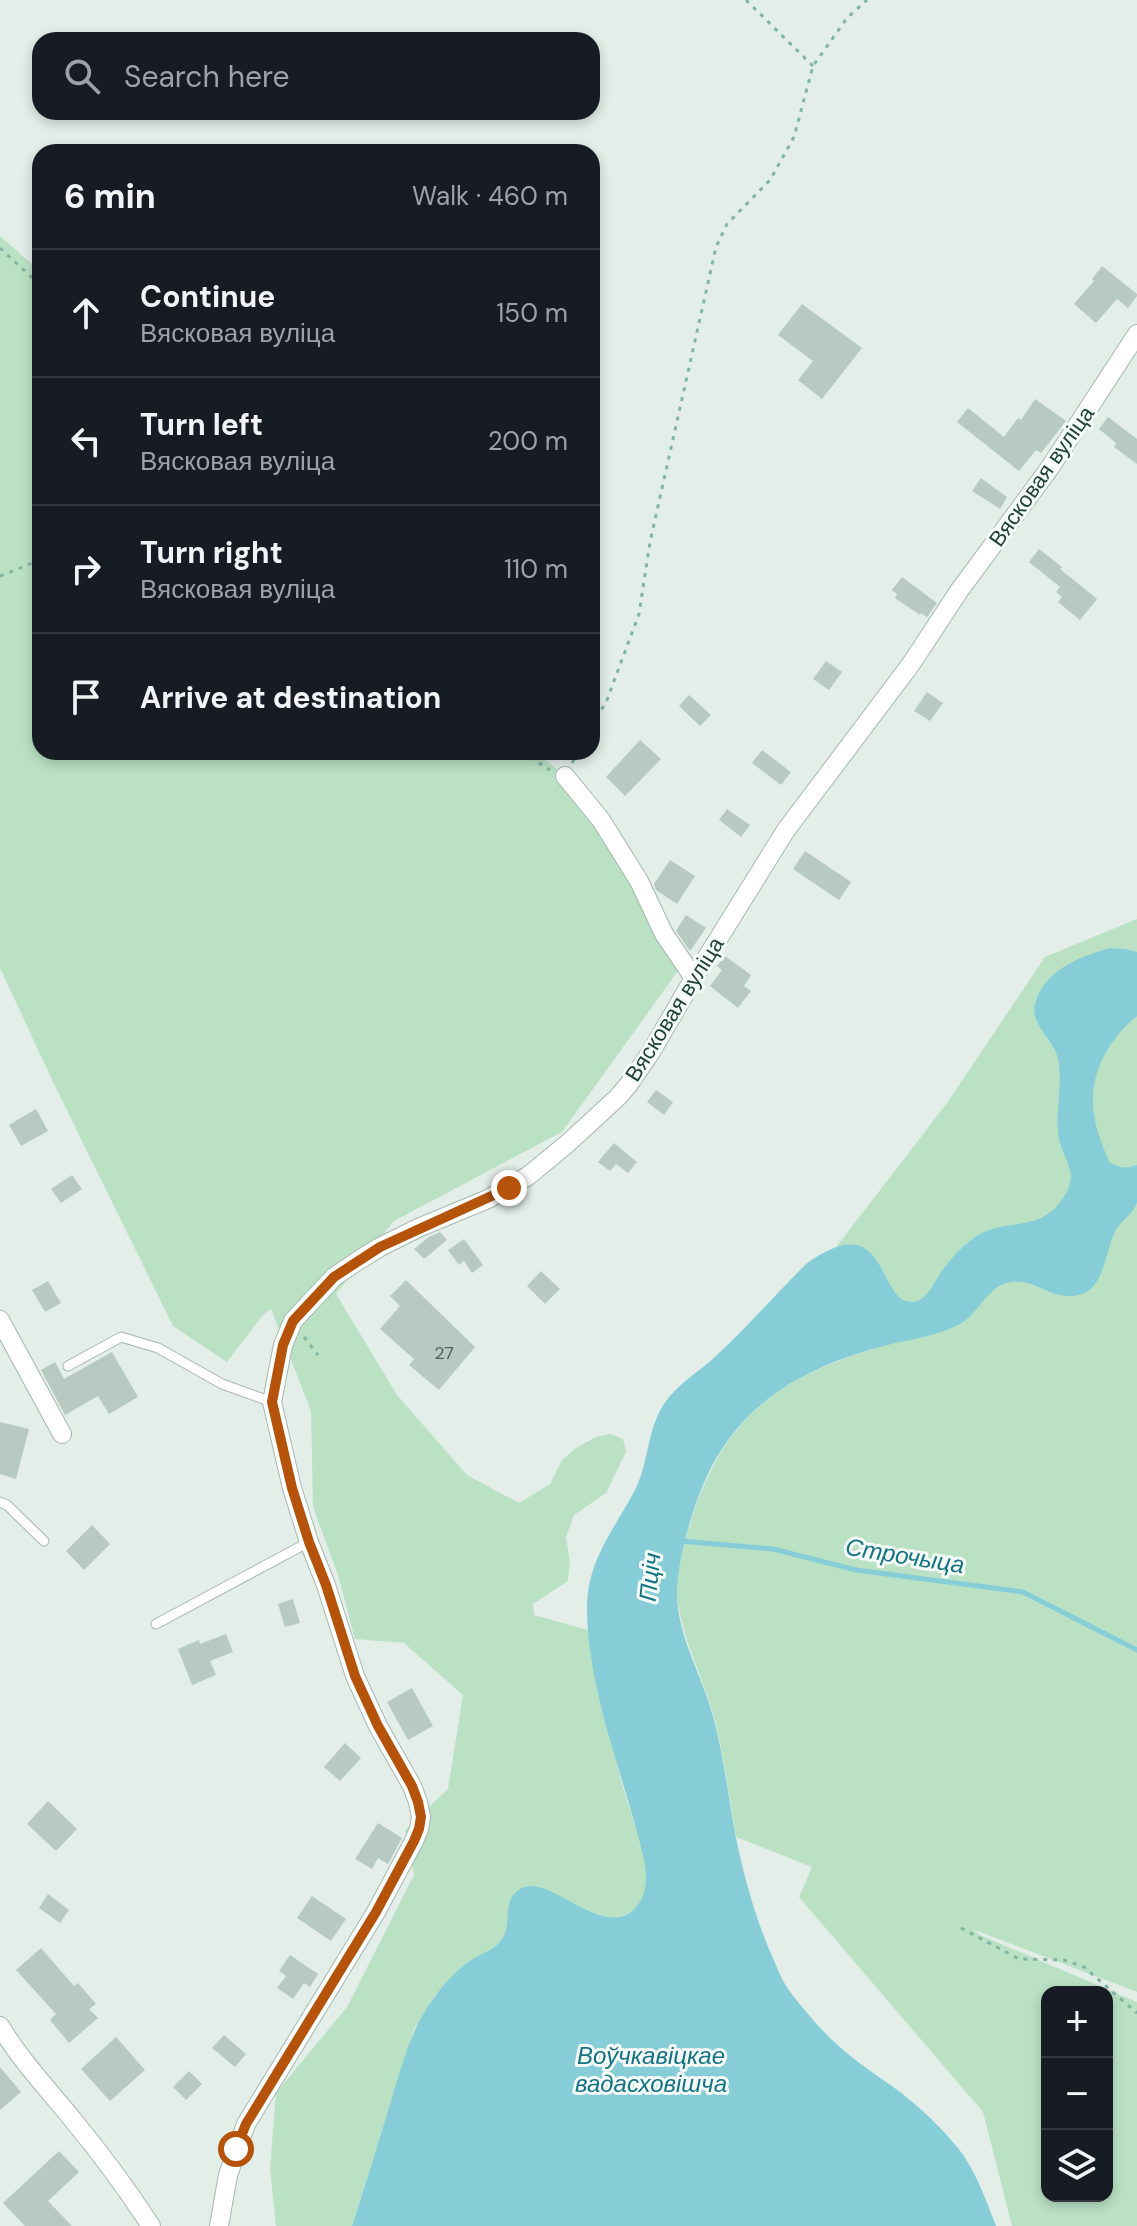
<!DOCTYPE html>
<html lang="en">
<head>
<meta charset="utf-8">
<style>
  body { margin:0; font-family:"DM Sans",sans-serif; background:#242831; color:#f1f3f6 }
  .controls { position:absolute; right:24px; bottom:24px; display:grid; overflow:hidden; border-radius:16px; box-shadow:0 4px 12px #0003 }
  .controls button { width:72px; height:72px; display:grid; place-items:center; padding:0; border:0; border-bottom:2px solid #363941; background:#171b24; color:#f1f3f6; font:40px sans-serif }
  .stop { position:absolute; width:24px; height:24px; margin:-18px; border:6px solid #b45309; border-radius:50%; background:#fff }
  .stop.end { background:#b45309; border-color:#fff; box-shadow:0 2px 8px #0008 }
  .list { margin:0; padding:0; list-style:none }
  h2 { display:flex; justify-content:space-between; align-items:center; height:104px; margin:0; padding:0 32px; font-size:34px }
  h2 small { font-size:26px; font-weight:400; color:#9ea1a6 }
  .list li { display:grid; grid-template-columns:52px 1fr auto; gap:24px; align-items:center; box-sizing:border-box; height:128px; padding:0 32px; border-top:2px solid #363941 }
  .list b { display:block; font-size:30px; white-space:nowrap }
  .list p { margin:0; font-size:26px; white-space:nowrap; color:#9ea1a6 }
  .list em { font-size:26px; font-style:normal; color:#9ea1a6 }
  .icon { flex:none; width:44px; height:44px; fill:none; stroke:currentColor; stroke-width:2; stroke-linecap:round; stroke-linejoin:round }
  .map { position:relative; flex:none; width:1137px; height:2226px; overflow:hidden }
  .search { position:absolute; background:#171b24; box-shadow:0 4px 12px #0003; left:32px; top:32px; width:568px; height:88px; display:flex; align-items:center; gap:20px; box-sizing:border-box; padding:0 28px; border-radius:24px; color:#9ea1a6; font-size:30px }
  .panel { position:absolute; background:#171b24; box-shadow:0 4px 12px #0003; left:32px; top:144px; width:568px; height:616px; border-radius:24px }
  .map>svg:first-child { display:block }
  .green { fill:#bae1c4; fill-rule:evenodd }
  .water { fill:#86cdd8 }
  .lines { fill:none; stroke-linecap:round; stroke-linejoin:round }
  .stream { stroke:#86cdd8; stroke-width:5 }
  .building { fill:#b8c9c2 }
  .service-casing { stroke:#a5b7b0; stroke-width:11 }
  .minor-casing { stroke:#a5b7b0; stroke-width:20 }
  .path { stroke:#81b5a3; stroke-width:3; stroke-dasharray:4 6; stroke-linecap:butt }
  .service { stroke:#fff; stroke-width:9 }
  .minor { stroke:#fff; stroke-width:18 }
  .route { stroke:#b45309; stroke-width:10 }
  .labels { text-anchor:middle; stroke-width:6; stroke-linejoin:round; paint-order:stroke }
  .number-label { font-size:18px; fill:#47645a }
  .street-label { font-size:22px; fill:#214238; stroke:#f4faf7 }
  .water-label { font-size:24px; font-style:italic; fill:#157384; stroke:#f4faf7 }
</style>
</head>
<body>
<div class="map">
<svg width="1137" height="2226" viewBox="0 0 1137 2226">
  <rect width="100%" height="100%" fill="#e3eee9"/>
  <g class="green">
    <path d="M0,236l40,35v481h495l32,25 113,191 -118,164 -168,89 -58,73 61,101 70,80 52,28 31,-19 12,-24 14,-12 20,-11 14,-3 13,5 3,13 -20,41 -32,22 -8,22 4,25 -2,19 -35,23 1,11 54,15c9,55 21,108 36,161 8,27 21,55 23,83 1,16 -6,34 -22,41 -23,10 -63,-18 -85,-27l-30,14 -3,28 -6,11 -10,8 -24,14 -12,10 -20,23 -21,34 -62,196h-76l-6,-57 6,-76 71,-86 67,-132 -9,-45 43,-41 15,-94 -59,-52 -49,-4 -17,-64 -25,-68 -2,-96 -40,-102 -9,7 -35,46 -54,-36 -119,-242 -54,-116z"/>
    <path d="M1137,919v1073l-165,-63 8,6 157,67v224h-125l-29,-114 -184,-215 13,-30 -76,-30c-7,-40 -12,-81 -22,-120 -11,-41 -33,-79 -37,-122 -2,-25 8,-54 15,-77 35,-111 99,-147 206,-176l-61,-96 110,-143 98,-146zM1047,1992h60v204h-60z"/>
  </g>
  <path class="water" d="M1110,948l15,1 12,3v64c-29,24 -49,59 -43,98 2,17 9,32 15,48 9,6 17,7 28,3 0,11 0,26 0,37 -2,10 -16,19 -21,28 -13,23 -10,67 -47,66 -22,0 -39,-20 -63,-13 -20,6 -28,32 -48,42 -21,11 -47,14 -70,20 -74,19 -137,50 -175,119 -17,31 -35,91 -36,126 -1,44 25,85 36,126 11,40 15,81 23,122 8,38 18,75 33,111 6,13 11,28 19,40 16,21 33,42 53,59 22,20 48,34 70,53 17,14 33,30 47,47 17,21 28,52 38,78h-644c13,-41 26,-81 38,-122 12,-37 20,-75 44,-106 9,-13 21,-26 34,-36 11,-8 26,-11 34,-23 10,-14 1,-34 13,-46 29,-30 88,54 122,13 11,-14 10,-30 7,-47 -19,-80 -55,-164 -57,-247 -1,-51 26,-80 48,-122 14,-27 12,-61 29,-86 14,-21 35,-32 53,-49 31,-29 59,-61 89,-91 84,-61 70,41 107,38 4,0 8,-2 11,-5 9,-8 13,-21 21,-30 8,-11 19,-22 30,-30 30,-21 65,-1 90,-42 13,-21 1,-32 -5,-52 -7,-28 4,-57 -2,-85 -4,-16 -19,-27 -23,-42 -2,-7 0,-12 2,-18 12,-30 45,-42 73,-50z"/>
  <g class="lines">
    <polyline class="stream" points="680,1541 773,1549 856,1570 1023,1592 1137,1650"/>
  </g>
  <g class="building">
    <polygon points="1102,266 1137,294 1137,296 1128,308 1117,299 1096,323 1074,304 1094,281 1092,279"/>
    <polygon points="802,304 862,348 822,399 798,380 813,361 778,335"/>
    <polygon points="1035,399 1066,421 1041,453 1036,450 1019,471 957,422 968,408 1004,437 1018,418 1021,420"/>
    <polygon points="1108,417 1137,439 1137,464 1114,447 1116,443 1099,429"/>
    <polygon points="981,478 1007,497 1000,509 972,491"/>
    <polygon points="1039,549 1062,567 1060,569 1097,599 1080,620 1058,602 1062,597 1056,592 1060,587 1029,562"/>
    <polygon points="902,577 937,603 927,617 921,613 920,615 895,598 897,594 892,590"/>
    <polygon points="826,661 842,672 829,690 813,679"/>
    <polygon points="927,692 943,703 930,721 914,711"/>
    <polygon points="689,695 711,715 700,726 679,706"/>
    <polygon points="640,740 661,759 625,796 606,777"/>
    <polygon points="762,750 791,772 781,785 752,763"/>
    <polygon points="727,809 750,825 741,837 719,820"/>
    <polygon points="805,851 851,882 839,900 793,869"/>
    <polygon points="670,860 695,876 677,904 656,890 654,884"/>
    <polygon points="686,915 706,928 690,951 676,931"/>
    <polygon points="725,956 751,975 744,986 751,991 738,1008 710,986 722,970 717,966"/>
    <polygon points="656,1090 673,1102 664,1115 647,1102"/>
    <polygon points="36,1109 48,1131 21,1146 9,1125"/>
    <polygon points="614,1143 637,1162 628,1173 616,1164 610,1171 598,1162"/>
    <polygon points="72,1175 82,1189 61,1203 51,1189"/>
    <polygon points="440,1232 447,1240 424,1259 414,1249 429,1237"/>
    <polygon points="464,1239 483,1265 472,1273 464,1261 459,1265 448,1250"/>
    <polygon points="541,1271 560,1289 545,1304 527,1286"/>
    <polygon points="406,1280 475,1347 439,1390 409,1365 414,1359 380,1329 400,1306 390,1296"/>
    <polygon points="48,1281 61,1303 45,1312 32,1290"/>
    <polygon points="112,1352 138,1397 109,1414 98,1396 65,1415 41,1370 55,1362 64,1379"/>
    <polygon points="0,1422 29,1429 16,1479 0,1474"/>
    <polygon points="92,1525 110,1544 84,1570 66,1551"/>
    <polygon points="293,1599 300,1623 285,1627 278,1604"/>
    <polygon points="226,1634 233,1652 210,1661 216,1675 192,1685 178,1649 199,1640 200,1644"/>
    <polygon points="412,1688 433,1726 408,1740 387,1702"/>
    <polygon points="345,1743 361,1758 340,1781 324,1767"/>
    <polygon points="48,1801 77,1829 56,1851 27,1824"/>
    <polygon points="378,1823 402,1838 388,1864 378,1858 372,1869 355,1859"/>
    <polygon points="48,1894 69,1910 60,1923 39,1908"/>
    <polygon points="312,1896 346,1919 331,1941 297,1918"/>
    <polygon points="41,1948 74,1986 78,1983 96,2004 89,2009 98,2018 69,2043 50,2020 56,2014 16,1970"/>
    <polygon points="290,1955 318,1974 310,1987 304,1983 293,1999 277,1988 286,1976 279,1971"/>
    <polygon points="224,2035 246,2054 235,2067 212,2048"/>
    <polygon points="116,2037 145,2070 110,2101 81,2069"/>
    <polygon points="0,2067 21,2092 0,2110"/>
    <polygon points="189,2071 202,2084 186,2100 173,2087"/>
    <polygon points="59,2151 79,2172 48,2201 72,2226 25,2226 3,2203"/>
  </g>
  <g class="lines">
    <defs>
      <g id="service">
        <polyline points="68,1366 121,1337 158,1348 222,1384 272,1402"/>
        <polyline points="0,1502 7,1505 44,1541"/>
        <polyline points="156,1624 309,1542"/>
      </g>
      <g id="minor">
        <polyline points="565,776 601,820 639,881 664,934 694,978"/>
        <polyline points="0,1320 62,1434"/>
        <path d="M0,2026c21,35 48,63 73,94 28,34 54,69 78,106"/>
        <polyline points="219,2226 228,2175 246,2124 376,1912 414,1841 419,1829 421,1817 418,1802 412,1786 378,1726 355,1676 326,1585 309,1542 292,1488 272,1402 283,1345 293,1321 334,1277 356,1262 380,1247 418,1228 488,1199 528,1176 567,1144 618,1097 629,1084 651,1052 694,978 786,830 911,664 959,591 1049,469 1137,334"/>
      </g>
    </defs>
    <use href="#service" class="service-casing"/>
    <use href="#minor" class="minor-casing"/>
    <g class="path">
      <polyline points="746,0 813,66"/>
      <polyline points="0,248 40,285"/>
      <polyline points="0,576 40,560"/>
      <polyline points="592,727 607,700 639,614 650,542 716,247 727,224 770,180 794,137 813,66 847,18 867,0"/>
      <polyline points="522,752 550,770"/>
      <polyline points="572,763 578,752"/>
      <polyline points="304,1337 318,1355"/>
      <polyline points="961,1928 1019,1959 1064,1960 1084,1967 1137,2013"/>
    </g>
    <use href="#service" class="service"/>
    <use href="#minor" class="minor"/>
  </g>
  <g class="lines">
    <polyline class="route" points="236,2149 246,2124 376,1912 414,1841 419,1829 421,1817 418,1802 412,1786 378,1726 355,1676 326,1585 309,1542 292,1488 272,1402 283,1345 293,1321 334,1277 380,1247 509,1188"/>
  </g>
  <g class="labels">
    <g class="number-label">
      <text x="444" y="1359">27</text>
    </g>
    <g class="street-label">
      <text transform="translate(1041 476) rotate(-55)" y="8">Вясковая вуліца</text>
      <text transform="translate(674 1009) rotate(-58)" y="8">Вясковая вуліца</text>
    </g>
    <g class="water-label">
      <text transform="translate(905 1556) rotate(9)" y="8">Строчыца</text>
      <text transform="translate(650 1577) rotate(-84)" y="8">Пціч</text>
      <text x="651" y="2064">Воўчкавіцкае<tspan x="651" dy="28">вадасховішча</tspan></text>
    </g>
  </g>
</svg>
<div class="controls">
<button>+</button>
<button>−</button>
<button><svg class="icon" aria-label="layers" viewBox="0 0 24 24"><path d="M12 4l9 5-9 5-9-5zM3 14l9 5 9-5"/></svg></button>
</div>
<div class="stop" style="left:236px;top:2149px"></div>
<div class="stop end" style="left:509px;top:1188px"></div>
<div class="search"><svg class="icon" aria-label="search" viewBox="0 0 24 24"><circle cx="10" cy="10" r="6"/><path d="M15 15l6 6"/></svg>Search here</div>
<section class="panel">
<h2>6 min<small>Walk · 460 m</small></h2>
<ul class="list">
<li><svg class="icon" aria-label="ahead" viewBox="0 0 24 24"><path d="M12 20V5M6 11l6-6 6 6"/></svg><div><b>Continue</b><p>Вясковая вуліца</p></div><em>150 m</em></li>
<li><svg class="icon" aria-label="left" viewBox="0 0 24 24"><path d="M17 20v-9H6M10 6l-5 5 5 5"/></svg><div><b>Turn left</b><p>Вясковая вуліца</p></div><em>200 m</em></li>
<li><svg class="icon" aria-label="right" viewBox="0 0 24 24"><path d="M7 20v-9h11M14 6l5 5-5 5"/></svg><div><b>Turn right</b><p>Вясковая вуліца</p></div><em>110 m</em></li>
<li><svg class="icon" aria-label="arrive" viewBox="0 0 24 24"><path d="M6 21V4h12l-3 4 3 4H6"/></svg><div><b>Arrive at destination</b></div></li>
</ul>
</section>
</div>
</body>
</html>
